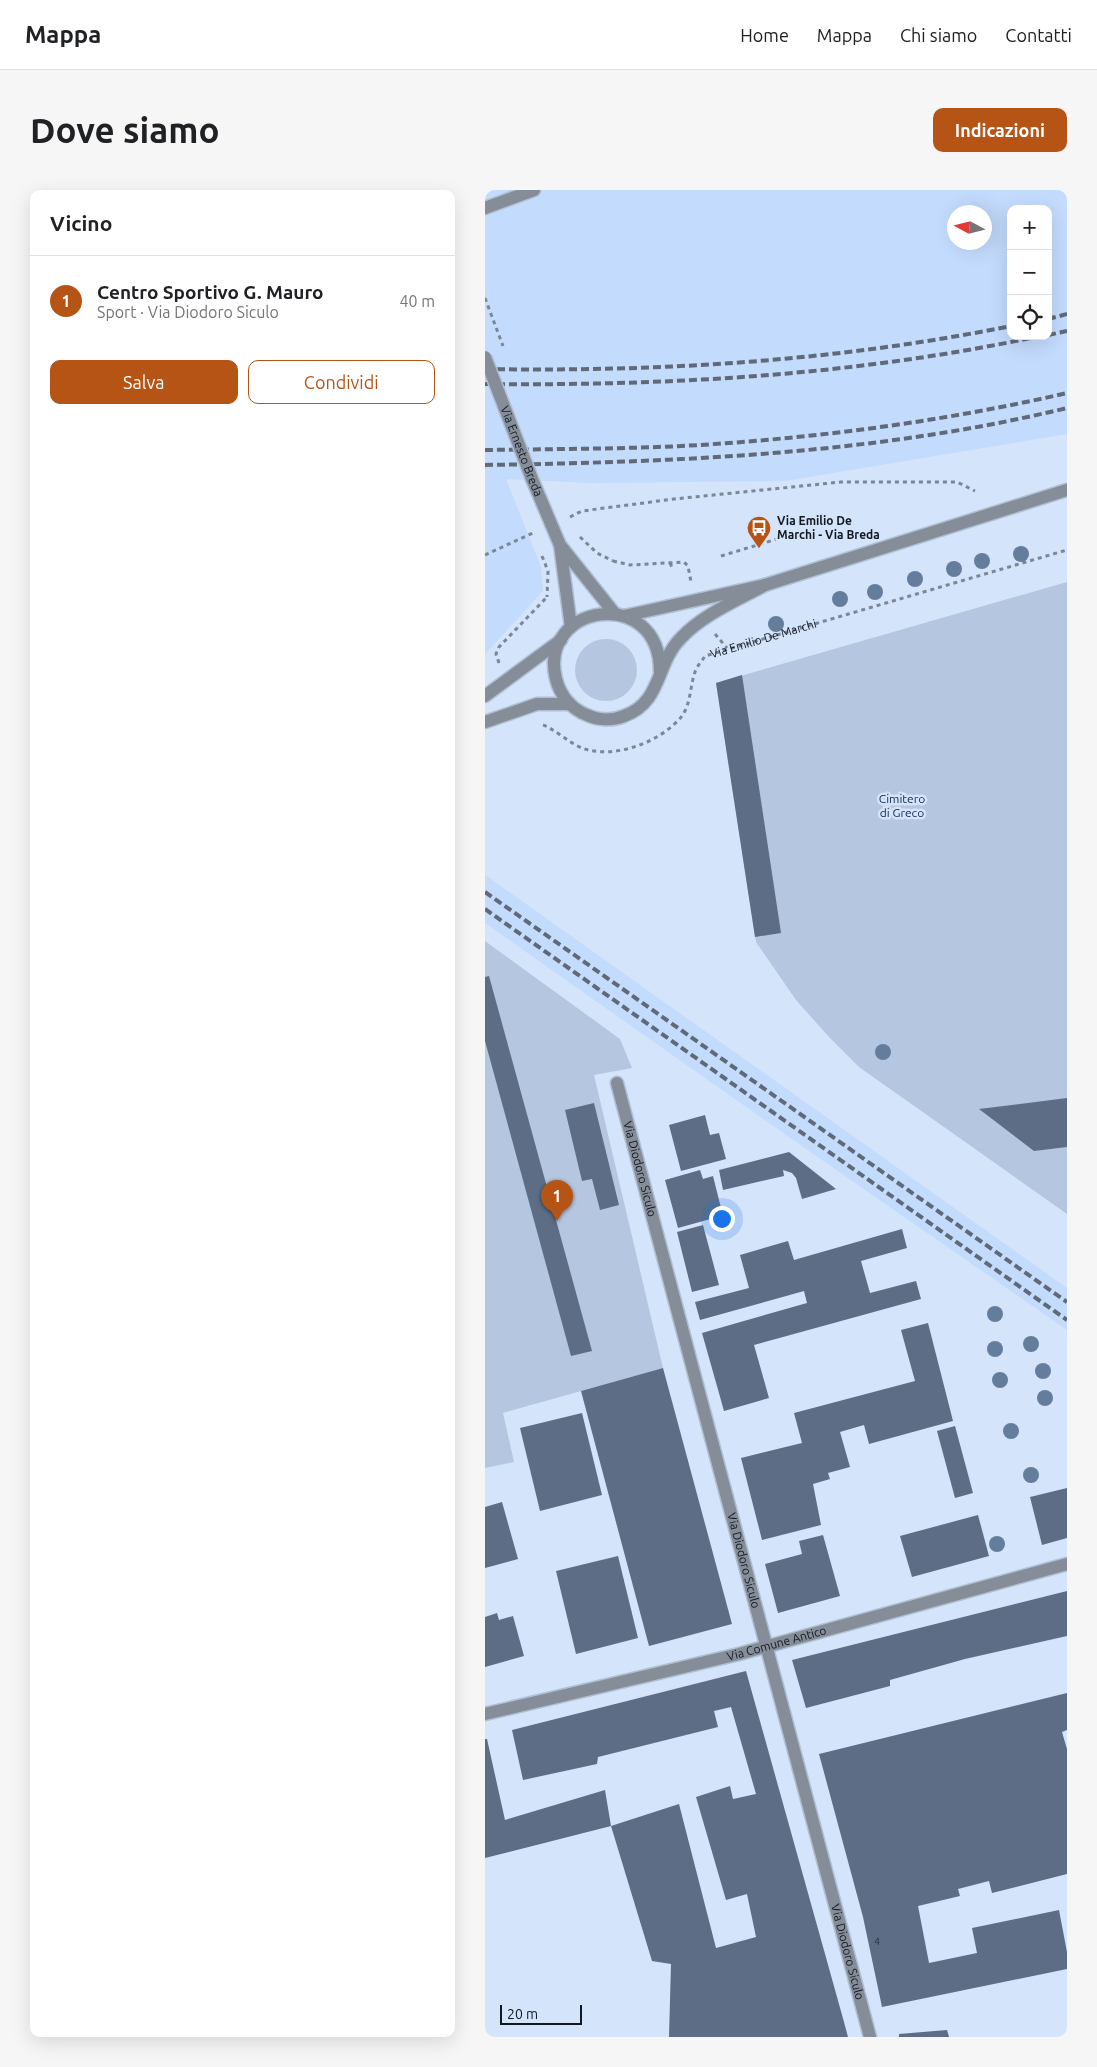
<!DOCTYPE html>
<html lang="it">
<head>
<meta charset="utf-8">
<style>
  body { margin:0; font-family:Ubuntu,sans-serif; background:#f6f6f6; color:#202124 }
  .controls { position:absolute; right:15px; top:15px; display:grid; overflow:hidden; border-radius:10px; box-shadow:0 5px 20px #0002 }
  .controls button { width:45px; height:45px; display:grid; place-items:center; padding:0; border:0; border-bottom:1px solid #e0e0e0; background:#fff; color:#202124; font:25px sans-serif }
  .compass { position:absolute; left:462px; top:15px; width:45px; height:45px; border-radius:50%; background:#fff; box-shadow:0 5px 20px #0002; rotate:277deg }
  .scale { position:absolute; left:15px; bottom:12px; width:82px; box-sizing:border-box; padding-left:5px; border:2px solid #121822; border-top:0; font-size:14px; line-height:18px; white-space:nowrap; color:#121822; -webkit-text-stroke:4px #d4e4fa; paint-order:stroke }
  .you { position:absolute; left:236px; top:1028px; width:18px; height:18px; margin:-12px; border:4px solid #fff; border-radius:50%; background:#1a73e8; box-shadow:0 0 0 8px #1a73e833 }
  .badge { display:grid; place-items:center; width:32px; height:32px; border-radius:50%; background:#b65416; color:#fff; font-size:16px; font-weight:700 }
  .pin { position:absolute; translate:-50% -41px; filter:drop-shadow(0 1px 2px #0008) }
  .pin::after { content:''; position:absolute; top:26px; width:18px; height:15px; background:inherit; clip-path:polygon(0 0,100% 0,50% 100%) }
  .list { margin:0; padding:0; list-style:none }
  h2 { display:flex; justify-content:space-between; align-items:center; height:65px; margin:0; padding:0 20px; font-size:21px }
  h2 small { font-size:16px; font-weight:400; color:#757577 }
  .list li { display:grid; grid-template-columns:32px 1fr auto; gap:15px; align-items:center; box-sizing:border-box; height:90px; padding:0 20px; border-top:1px solid #e0e0e0 }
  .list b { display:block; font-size:19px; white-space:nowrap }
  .list p { margin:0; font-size:16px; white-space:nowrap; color:#757577 }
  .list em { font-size:16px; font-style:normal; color:#757577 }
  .actions { display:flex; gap:10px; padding:15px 20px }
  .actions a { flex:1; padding:11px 0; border:1px solid #b65416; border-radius:10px; text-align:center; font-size:18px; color:#b65416 }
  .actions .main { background:#b65416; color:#fff }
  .icon { flex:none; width:28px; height:28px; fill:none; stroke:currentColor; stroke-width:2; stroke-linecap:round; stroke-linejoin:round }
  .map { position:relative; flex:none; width:582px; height:1847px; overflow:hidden; border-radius:10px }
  header { display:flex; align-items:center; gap:30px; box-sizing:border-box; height:70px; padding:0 25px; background:#fff; border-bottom:1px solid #e0e0e0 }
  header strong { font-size:24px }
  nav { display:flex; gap:28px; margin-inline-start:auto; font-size:18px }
  .intro { display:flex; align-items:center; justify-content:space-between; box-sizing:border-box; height:120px; padding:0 30px }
  h1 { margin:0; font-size:35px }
  .button { padding:12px 22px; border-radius:10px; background:#b65416; color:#fff; font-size:18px; font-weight:700 }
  main { display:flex; gap:30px; padding:0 30px }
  aside { flex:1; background:#fff; border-radius:10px; box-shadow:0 5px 20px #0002 }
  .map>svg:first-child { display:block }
  .built { fill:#c3dbfd; fill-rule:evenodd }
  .green { fill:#b5c6e0 }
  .building { fill:#5c6d85 }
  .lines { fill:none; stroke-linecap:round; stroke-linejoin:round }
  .service-casing { stroke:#b1bfd3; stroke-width:15 }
  .minor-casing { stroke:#b1bfd3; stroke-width:15 }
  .tertiary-casing { stroke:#b1bfd3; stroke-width:15 }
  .path { stroke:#7b8697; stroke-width:3; stroke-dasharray:4 4; stroke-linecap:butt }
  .service { stroke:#858d98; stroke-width:12 }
  .minor { stroke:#858d98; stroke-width:12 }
  .tertiary { stroke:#858d98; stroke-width:12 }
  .rail { stroke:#5f6978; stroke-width:4; stroke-dasharray:8 4; stroke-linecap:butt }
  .minor-bridge-casing { stroke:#b1bfd3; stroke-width:15; stroke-linecap:butt }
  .path-bridge { stroke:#7b8697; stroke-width:3; stroke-dasharray:4 4; stroke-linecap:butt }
  .minor-bridge { stroke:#858d98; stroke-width:12 }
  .tree { fill:#657d9d }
  .labels { text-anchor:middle; stroke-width:5; stroke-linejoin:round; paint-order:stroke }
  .number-label { font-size:10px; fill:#242d3b }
  .street-label { font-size:12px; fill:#121822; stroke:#d4e4fa }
  .poi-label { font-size:12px; font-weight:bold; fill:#121822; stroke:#d4e4fa; text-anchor:start }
  .park-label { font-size:12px; fill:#0a2851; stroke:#d4e4fa }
</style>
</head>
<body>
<header>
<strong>Mappa</strong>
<nav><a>Home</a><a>Mappa</a><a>Chi siamo</a><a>Contatti</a></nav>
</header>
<div class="intro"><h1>Dove siamo</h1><a class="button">Indicazioni</a></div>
<main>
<aside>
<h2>Vicino<small></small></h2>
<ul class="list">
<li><span class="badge">1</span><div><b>Centro Sportivo G. Mauro</b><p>Sport · Via Diodoro Siculo</p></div><em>40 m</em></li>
</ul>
<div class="actions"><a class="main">Salva</a><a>Condividi</a></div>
</aside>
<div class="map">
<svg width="582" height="1847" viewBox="0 0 582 1847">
  <rect width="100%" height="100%" fill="#d4e4fa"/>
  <g class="built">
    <path d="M0,0h582v244l-282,47 -195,2 -84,-4 35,88 2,24 -58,63zM526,19h37v127h-37zM470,22h30v30h-30z"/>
    <polygon points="0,685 582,1098 582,1140 301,945 0,733"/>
  </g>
  <g class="green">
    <polygon points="582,392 582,1024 374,877 344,847 311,810 271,752 231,493"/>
    <circle cx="121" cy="480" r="31"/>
    <polygon points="0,751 135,849 147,878 109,885 178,1178 18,1223 29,1272 0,1278"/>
  </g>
  <g class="building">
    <polygon points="257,485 296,743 270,747 231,493"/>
    <polygon points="4,786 107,1161 86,1166 0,851 0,787"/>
    <polygon points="582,908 582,957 549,961 494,919"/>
    <polygon points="109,913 134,1015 115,1020 107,989 97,991 80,920"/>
    <polygon points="220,925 225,945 234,943 241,969 196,981 184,935"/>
    <polygon points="304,962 351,999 317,1009 311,988 307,983 298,980 299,986 238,1000 234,980"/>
    <polygon points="215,980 218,989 228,986 236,1018 227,1020 229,1028 193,1038 180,990"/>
    <polygon points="218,1035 234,1095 207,1102 192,1042"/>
    <polygon points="417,1039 422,1058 376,1071 385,1103 431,1091 436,1109 269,1155 284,1208 239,1221 217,1143 322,1113 319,1101 215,1130 210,1112 264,1098 255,1065 303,1051 309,1070"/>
    <polygon points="443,1133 468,1231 384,1254 379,1235 355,1242 365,1277 343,1283 345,1289 328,1294 336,1335 277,1350 256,1268 317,1253 309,1223 430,1191 416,1140"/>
    <polygon points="178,1178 247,1434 164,1456 96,1201"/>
    <polygon points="97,1223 117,1305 55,1321 35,1238"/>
    <polygon points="470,1236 488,1303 470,1308 452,1241"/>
    <polygon points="582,1298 582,1348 557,1355 545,1307"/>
    <polygon points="17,1312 33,1369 0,1378 0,1317"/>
    <polygon points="493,1325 504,1366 427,1387 415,1346"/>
    <polygon points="338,1345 355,1406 293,1423 280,1374 317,1364 314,1351"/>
    <polygon points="133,1366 153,1448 91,1464 71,1381"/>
    <polygon points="582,1401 582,1446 480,1469 405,1490 405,1496 321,1518 307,1470"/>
    <polygon points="12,1423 14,1430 28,1426 39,1466 0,1477 0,1427"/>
    <polygon points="261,1481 359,1832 363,1847 184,1847 186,1774 167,1771 126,1636 194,1614 231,1758 271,1747 262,1704 241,1710 211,1607 245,1596 248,1609 271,1604 246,1517 229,1521 233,1537 113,1567 112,1574 38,1590 27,1540"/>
    <polygon points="582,1503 582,1540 577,1542 582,1559 582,1684 507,1703 504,1691 473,1699 475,1706 433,1716 444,1773 492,1763 487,1738 574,1720 582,1762 582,1779 397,1817 378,1727 334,1564"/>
    <polygon points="0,1549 2,1549 20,1630 120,1600 126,1636 0,1668"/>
    <polygon points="462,1840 464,1847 414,1847 414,1844"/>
  </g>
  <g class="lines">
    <defs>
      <polyline id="service" points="0,18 49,0"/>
      <g id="minor">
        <polyline points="75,355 130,424"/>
        <polyline points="75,355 86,437"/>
        <path id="s2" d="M132,893l253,954"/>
        <path id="s3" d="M0,1524l254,-60 328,-90"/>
      </g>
      <g id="tertiary">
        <polyline points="139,426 280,395 582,300"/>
        <path d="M175,482c0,-88 -123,-68 -104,7 4,16 15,30 31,36 11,5 25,6 37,1 39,-14 31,-53 58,-79 22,-23 56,-37 83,-52"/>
        <polyline points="0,506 76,450"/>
        <polyline points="0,532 52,514 85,514"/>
      </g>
    </defs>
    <use href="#service" class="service-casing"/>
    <use href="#minor" class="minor-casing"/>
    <use href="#tertiary" class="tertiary-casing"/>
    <g class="path">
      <polyline points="85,327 97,321 189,309 356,292 472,292 490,301"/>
      <polyline points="0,365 50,342"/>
      <polyline points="236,366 312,343"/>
      <polyline points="128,371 145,375 199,372 203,376 206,392"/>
      <polyline points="185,373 188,380"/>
      <polyline points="230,444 242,458"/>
      <polyline points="14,473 11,464 14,457 62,407"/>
      <path id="s1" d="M58,535c10,3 26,18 39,23 32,12 79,-6 100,-32 9,-13 8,-30 13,-44 2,-6 7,-11 10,-16l362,-106"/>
    </g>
    <use href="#service" class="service"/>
    <use href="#minor" class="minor"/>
    <use href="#tertiary" class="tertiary"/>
    <g class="rail">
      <polyline points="563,129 582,124"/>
      <polyline points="563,145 582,141"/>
      <path d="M0,179c177,3 352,-8 526,-43"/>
      <path d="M0,194c186,2 373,-9 555,-48"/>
      <path d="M0,260c65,-1 131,-1 197,-4 128,-7 259,-24 385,-53"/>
      <path d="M0,275c195,-3 392,-11 582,-57"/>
      <polyline points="0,702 582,1112"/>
      <polyline points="0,719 582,1130"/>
    </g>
    <defs>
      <g id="minor-bridge">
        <path id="s4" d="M0,167l47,122 28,66"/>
      </g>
    </defs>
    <use href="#minor-bridge" class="minor-bridge-casing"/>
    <g class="path-bridge">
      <polyline points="0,108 18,156"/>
      <polyline points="95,347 112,363 128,371"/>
      <polyline points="57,366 63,381 62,407"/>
    </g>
    <use href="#minor-bridge" class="minor-bridge"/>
  </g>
  <g class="tree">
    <circle cx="536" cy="364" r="8"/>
    <circle cx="497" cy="371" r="8"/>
    <circle cx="469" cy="379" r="8"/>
    <circle cx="430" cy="389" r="8"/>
    <circle cx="390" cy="402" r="8"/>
    <circle cx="355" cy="409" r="8"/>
    <circle cx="291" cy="434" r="8"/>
    <circle cx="398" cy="862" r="8"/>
    <circle cx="510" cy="1124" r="8"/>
    <circle cx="546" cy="1154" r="8"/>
    <circle cx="510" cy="1159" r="8"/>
    <circle cx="558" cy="1181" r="8"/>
    <circle cx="515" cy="1190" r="8"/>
    <circle cx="560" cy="1208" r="8"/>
    <circle cx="526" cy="1241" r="8"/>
    <circle cx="546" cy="1285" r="8"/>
    <circle cx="512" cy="1354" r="8"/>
  </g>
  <defs>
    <symbol id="bus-pin" viewBox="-11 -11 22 30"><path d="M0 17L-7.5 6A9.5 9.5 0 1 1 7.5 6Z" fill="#b65416" stroke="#d4e4fa"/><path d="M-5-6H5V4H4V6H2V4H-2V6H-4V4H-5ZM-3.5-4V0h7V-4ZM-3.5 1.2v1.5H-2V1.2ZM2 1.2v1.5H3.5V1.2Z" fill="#fff"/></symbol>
  </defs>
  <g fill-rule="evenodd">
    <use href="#bus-pin" x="260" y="324" width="28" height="38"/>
  </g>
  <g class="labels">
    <g class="number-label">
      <text x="392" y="1755">4</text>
    </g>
    <g class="street-label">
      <text dy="4" stroke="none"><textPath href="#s4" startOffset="101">Via Ernesto Breda</textPath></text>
      <text dy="4" stroke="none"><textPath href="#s1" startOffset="282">Via Emilio De Marchi</textPath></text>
      <text dy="4" stroke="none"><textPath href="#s2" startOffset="89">Via Diodoro Siculo</textPath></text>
      <text dy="4" stroke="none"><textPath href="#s2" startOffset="494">Via Diodoro Siculo</textPath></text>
      <text dy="4" stroke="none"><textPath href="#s3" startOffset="300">Via Comune Antico</textPath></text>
      <text dy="4" stroke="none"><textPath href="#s2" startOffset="899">Via Diodoro Siculo</textPath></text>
    </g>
    <g class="poi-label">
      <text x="292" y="335">Via Emilio De<tspan x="292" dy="14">Marchi - Via Breda</tspan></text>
    </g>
    <g class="park-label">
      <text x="417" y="613">Cimitero<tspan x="417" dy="14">di Greco</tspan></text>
    </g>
  </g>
</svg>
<div class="controls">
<button>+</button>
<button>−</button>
<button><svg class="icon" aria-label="locate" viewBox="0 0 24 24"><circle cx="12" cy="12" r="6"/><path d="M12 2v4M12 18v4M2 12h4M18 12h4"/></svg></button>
</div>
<svg class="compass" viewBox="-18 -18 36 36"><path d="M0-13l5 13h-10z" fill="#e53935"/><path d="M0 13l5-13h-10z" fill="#757577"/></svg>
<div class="scale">20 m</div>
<div class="you"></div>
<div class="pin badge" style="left:72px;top:1031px">1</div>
</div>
</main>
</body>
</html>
